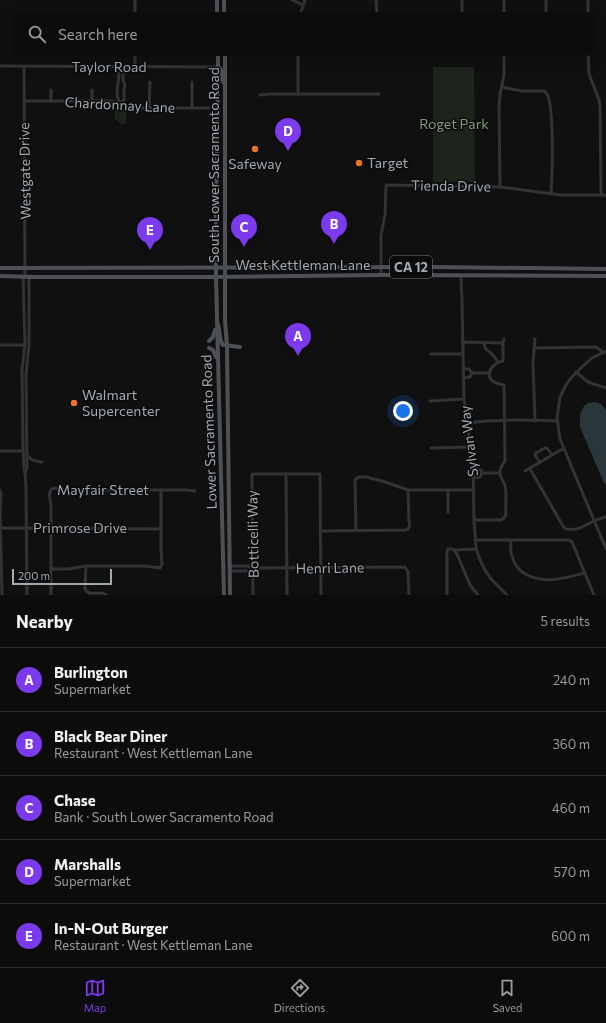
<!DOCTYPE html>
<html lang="en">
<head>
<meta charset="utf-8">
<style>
  body { margin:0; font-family:Commissioner,sans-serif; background:#151516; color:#f1f3f6 }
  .scale { position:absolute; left:12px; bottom:10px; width:100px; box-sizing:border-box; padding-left:4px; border:2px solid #a1abb2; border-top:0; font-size:11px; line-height:14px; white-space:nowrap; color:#a1abb2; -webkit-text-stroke:3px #0b0b0c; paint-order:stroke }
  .you { position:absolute; left:403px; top:411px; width:14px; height:14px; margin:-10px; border:3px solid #fff; border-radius:50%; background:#1a73e8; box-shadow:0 0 0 6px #1a73e833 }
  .badge { display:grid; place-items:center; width:26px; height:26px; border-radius:50%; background:#7c3aed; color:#fff; font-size:13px; font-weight:700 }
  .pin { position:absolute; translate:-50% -33px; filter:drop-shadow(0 1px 2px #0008) }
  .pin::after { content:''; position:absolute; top:21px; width:14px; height:12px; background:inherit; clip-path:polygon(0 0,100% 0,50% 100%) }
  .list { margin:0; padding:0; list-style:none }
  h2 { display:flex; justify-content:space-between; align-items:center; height:52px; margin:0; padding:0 16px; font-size:17px }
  h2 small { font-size:13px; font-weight:400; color:#9a9b9d }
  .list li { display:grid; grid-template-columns:26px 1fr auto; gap:12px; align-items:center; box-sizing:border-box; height:64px; padding:0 16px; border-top:1px solid #2c2c2e }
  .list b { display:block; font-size:15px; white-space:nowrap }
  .list p { margin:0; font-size:13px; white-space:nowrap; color:#9a9b9d }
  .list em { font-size:13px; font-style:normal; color:#9a9b9d }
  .icon { flex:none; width:22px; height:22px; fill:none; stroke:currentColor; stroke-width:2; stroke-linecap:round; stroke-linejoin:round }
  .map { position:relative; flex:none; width:606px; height:595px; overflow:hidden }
  .search { position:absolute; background:#0c0c0d; box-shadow:0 4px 16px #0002; left:12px; right:12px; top:12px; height:44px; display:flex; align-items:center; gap:10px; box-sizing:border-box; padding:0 14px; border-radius:8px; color:#9a9b9d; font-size:15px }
  .sheet { height:372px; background:#0c0c0d }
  nav { display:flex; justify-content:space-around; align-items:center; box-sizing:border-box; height:56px; border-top:1px solid #2c2c2e; background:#0c0c0d; font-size:11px; color:#9a9b9d }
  nav a { display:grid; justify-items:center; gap:2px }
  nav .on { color:#7c3aed }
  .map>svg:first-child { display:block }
  .green { fill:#1d241c }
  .water { fill:#2a373a }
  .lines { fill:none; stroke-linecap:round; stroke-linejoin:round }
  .minor { stroke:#313336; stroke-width:3 }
  .major { stroke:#4d5155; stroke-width:4 }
  .poi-dot { fill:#f07229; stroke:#0b0b0c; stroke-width:1.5 }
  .labels { text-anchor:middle; stroke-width:3; stroke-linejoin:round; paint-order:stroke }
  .shield { fill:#0b0b0c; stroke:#747b80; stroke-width:1 }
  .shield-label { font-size:13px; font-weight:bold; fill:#a1abb2 }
  .street-label { font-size:14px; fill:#a1abb2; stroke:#0b0b0c }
  .park-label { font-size:14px; fill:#819d78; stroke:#0b0b0c }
  .poi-label { font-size:14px; fill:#a1abb2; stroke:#0b0b0c; text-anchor:start }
</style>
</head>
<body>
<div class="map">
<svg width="606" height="595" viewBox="0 0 606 595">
  <rect width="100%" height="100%" fill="#101011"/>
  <g class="green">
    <polygon points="433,67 474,67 475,182 433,182"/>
    <polygon points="115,106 126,109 126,124 121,124 115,119"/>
  </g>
  <polygon class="water" points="596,402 601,404 606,410 606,484 604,483 580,427 580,414 584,406 588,403"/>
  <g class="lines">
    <g class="minor">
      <polyline points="292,0 303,5"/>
      <polyline points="376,0 377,15"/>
      <polyline points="504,0 504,15"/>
      <polyline points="546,0 546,15"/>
      <polyline points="588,0 588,15"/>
      <polyline points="135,15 135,0"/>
      <polyline points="300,15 305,0"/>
      <polyline points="462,15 462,0"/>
      <polyline points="298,53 298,94"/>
      <polyline points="588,53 589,74 599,100 600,106 601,195"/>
      <polyline points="0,66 218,67"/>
      <polyline points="24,67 25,276"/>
      <polyline points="135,67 135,53"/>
      <path d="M121,70l2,2v7l2,7 -1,4v10l-4,3c-6,-9 -1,-20 -1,-30z"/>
      <polyline points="192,82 192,108"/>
      <path d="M502,87l20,4h22c1,1 2,1 2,2 9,9 6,86 5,101"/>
      <polyline points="51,90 51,101"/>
      <polyline points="260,95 269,94 379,94"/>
      <polyline points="24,101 110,101 137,108 209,108"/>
      <polyline points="92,101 92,90"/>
      <polyline points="149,108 150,82"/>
      <polyline points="500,187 499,105 500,94 504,75 504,53"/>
      <polyline points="381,275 381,235 385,215 386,185 500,187 561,195 606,195"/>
      <polyline points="23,276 25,345 22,370 23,447 24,469 25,473 26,487 27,595"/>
      <polyline points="461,276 462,300 464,399 473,464 474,520 476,548 480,560 486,572 492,580 507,595"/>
      <polyline points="535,339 533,362 535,421"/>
      <polyline points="462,342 503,343"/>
      <path d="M484,342c0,7 3,8 7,11 3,3 5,6 7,9"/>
      <polyline points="0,345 25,345"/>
      <polyline points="534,348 596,347 603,352"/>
      <polyline points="606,351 592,358 582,367 571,378 566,385 560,397 557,418 560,439 606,549"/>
      <polyline points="431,354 462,354"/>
      <polyline points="463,369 469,369 472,373 490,373"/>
      <polyline points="576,372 588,382 606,388"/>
      <polyline points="463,378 470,377 472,373"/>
      <polyline points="430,401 464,399"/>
      <path d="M467,423c30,-4 60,-3 90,-2"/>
      <polyline points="431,448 471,447"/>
      <polyline points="0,451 23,451"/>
      <polyline points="28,456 32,460 42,462"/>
      <polyline points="540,463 535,455 536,453 545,448 547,448 552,455"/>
      <path d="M473,469l8,1c1,3 1,5 -1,7l-7,1"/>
      <path d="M530,469l33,57 3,3c13,2 17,-3 28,-8 4,-2 8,-3 12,-4"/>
      <polyline points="525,471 564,448"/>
      <polyline points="25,473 27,468 26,374 29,345 29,276"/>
      <polyline points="482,473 499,473"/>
      <polyline points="286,474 287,595"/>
      <polyline points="0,490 1,494 0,512 2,595"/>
      <polyline points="448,490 448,512"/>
      <path d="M474,520h26l3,-1 3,-4c-1,-9 1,-20 -1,-29 -1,-6 -6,-8 -5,-15 0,-4 4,-7 5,-11l-1,-75c-3,-1 -7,-1 -10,-3 -11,-8 -1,-19 9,-21v-18l1,-4"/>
      <polyline points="0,528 161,529"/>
      <polyline points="356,530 355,481 356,479 358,477 366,477 382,481 408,490 474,490"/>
      <path d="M321,531l85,-1c4,-2 4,-4 3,-8l-1,-32"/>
      <polyline points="475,540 569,540 572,542 594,595"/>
      <path d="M511,541c0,5 -1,10 1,15 2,9 7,15 15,19 19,9 38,3 58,-2"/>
      <polyline points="454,550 476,549"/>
      <path d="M86,566l-1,22c2,7 7,5 15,5 2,0 5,1 7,2"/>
      <polyline points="230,566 248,566 253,568 405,567 408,572 409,595"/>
      <polyline points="51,569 69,569 86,566 144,566 160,568 162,564 161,550 161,490"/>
      <polyline points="230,571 249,571 253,568"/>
      <path d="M51,595v-91c-1,-5 -4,-12 2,-16l16,2h117l9,1"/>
      <polyline points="253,595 252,474 320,474 321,595"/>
      <path d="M447,595v-43l1,-3c5,-1 6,1 9,5l13,31 8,10"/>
    </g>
    <g class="major">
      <polyline points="217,0 217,15"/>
      <polyline points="224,0 224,15"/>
      <path d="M218,53c0,75 -3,149 -2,224l8,318"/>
      <polyline points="225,53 225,320 227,346 230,595"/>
      <polyline points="218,67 220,68 222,71 222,80 225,84"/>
      <polyline points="0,268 433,267 606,269"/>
      <polyline points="0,276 33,277 216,277 381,275 606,276"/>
      <path d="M217,322c4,8 1,17 6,23l17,2"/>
      <polyline points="209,341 213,337 215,330"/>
      <polyline points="209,348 213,350 216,357"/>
    </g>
  </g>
  <g class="poi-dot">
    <circle cx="255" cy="149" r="4"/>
    <circle cx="359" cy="163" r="4"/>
    <circle cx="74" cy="403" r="4"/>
  </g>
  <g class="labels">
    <rect class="shield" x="390" y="256" width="42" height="22" rx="3"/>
    <g class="shield-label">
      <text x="411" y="272">CA 12</text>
    </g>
    <g class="street-label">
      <text x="109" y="72">Taylor Road</text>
      <text transform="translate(120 105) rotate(3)" y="5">Chardonnay Lane</text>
      <text transform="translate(214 165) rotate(-90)" y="5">South Lower Sacramento Road</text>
      <text transform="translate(25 171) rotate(-91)" y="5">Westgate Drive</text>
      <text transform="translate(451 186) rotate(1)" y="5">Tienda Drive</text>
      <text x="303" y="270">West Kettleman Lane</text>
      <text transform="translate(209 432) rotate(-92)" y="5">Lower Sacramento Road</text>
      <text transform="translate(469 441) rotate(-97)" y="5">Sylvan Way</text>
      <text x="103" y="495">Mayfair Street</text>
      <text x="80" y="533">Primrose Drive</text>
      <text transform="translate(253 534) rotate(-91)" y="5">Botticelli Way</text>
      <text transform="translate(330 568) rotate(-1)" y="5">Henri Lane</text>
    </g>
    <g class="park-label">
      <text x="454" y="129">Roget Park</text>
    </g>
    <g class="poi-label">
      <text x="367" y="168">Target</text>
      <text x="255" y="169" text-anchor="middle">Safeway</text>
      <text x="82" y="400">Walmart<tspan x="82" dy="16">Supercenter</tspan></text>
    </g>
  </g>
</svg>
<div class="scale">200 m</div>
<div class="you"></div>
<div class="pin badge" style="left:298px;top:356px">A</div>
<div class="pin badge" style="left:334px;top:244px">B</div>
<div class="pin badge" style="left:244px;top:247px">C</div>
<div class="pin badge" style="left:288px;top:151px">D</div>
<div class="pin badge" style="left:150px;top:250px">E</div>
<div class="search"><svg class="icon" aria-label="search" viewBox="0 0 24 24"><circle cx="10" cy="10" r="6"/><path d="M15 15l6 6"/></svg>Search here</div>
</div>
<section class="sheet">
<h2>Nearby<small>5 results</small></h2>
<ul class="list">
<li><span class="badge">A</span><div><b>Burlington</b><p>Supermarket</p></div><em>240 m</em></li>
<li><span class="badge">B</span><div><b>Black Bear Diner</b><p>Restaurant · West Kettleman Lane</p></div><em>360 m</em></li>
<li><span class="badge">C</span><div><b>Chase</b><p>Bank · South Lower Sacramento Road</p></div><em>460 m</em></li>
<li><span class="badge">D</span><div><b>Marshalls</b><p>Supermarket</p></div><em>570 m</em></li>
<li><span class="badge">E</span><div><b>In-N-Out Burger</b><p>Restaurant · West Kettleman Lane</p></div><em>600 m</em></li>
</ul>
</section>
<nav>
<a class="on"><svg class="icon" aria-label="map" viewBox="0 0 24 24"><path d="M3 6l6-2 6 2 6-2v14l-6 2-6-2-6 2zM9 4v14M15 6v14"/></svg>Map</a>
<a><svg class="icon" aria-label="directions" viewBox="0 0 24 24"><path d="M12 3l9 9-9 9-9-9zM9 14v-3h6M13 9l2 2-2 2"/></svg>Directions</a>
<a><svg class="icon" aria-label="saved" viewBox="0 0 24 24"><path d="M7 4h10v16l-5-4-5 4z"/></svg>Saved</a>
</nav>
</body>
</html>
